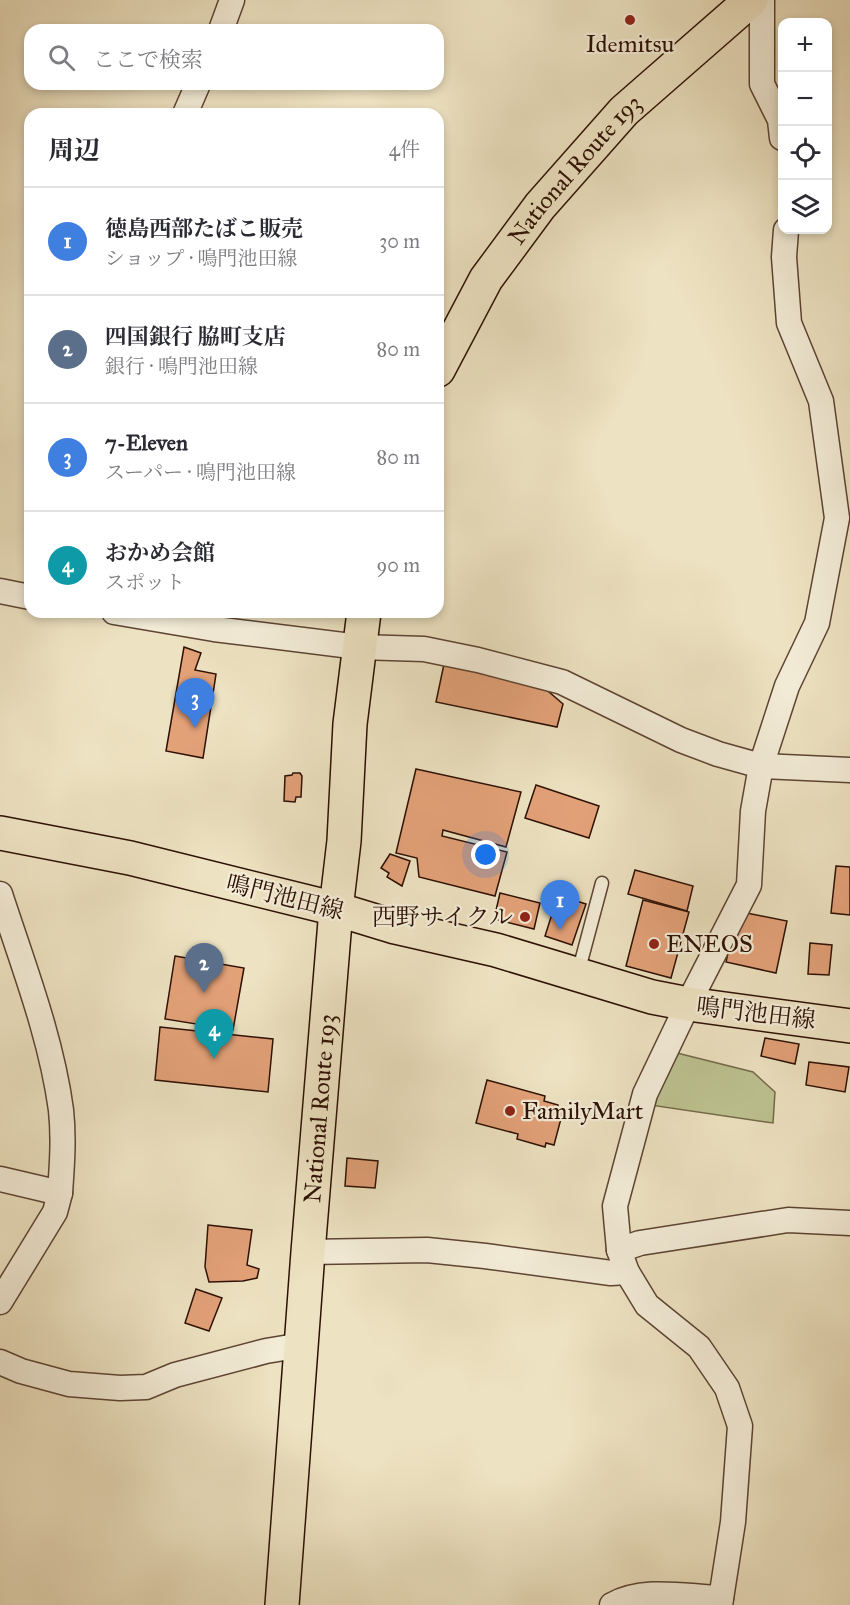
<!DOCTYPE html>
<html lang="ja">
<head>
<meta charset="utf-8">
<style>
  body { margin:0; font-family:"IM FELL Great Primer","Noto Serif JP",serif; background:#f7f7f7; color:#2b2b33 }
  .controls { position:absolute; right:18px; top:18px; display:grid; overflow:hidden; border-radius:12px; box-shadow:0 3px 9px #0003 }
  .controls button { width:54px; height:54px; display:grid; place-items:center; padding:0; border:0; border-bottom:2px solid #e1e1e2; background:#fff; color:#2b2b33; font:30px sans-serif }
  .you { position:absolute; left:486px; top:855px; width:21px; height:21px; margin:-15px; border:4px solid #fff; border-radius:50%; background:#1a73e8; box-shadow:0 0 0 9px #1a73e833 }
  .badge { display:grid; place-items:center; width:39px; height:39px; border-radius:50%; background:#8f2418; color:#fff; font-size:20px; font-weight:700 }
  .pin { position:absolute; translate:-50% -50px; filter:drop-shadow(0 2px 3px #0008) }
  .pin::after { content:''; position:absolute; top:32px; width:21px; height:18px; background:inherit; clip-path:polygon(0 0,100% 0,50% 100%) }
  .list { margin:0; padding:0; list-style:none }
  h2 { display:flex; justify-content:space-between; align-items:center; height:78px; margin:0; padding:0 24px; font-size:26px }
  h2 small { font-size:20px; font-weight:400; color:#7c7c81 }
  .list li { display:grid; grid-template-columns:39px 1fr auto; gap:18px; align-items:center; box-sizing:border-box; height:108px; padding:0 24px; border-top:2px solid #e1e1e2 }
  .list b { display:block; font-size:22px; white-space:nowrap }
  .list p { margin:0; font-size:20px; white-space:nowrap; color:#7c7c81 }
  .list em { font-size:20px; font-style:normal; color:#7c7c81 }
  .icon { flex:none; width:33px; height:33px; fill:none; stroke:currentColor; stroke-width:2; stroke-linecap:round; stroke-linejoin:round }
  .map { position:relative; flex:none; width:850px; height:1605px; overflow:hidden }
  .search { position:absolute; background:#fff; box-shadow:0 3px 9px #0003; left:24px; top:24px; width:420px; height:66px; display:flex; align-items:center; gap:15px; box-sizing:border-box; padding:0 21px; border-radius:18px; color:#7c7c81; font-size:22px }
  .panel { position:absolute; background:#fff; box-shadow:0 3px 9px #0003; left:24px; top:108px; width:420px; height:510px; border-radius:18px }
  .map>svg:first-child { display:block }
  .green { fill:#bcc290; stroke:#74694a; stroke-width:1.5 }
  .building { fill:#e3a178; stroke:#2d1004; stroke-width:1.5 }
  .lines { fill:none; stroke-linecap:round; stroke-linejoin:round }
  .service-casing { stroke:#5d4433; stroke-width:15 }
  .minor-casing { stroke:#5d4433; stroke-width:27 }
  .primary-casing { stroke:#2d1004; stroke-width:36 }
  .trunk-casing { stroke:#2d1004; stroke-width:36 }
  .service { stroke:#f3ecd7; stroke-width:12 }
  .minor { stroke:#f3ecd7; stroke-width:24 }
  .primary { stroke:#ede2c1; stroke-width:33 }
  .trunk { stroke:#ede2c1; stroke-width:33 }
  .poi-dot { fill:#8f2418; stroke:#f3ecd7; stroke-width:2 }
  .labels { text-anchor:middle; stroke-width:4.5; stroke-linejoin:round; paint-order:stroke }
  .poi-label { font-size:24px; fill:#2d1004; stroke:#f3ecd7; text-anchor:start }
  .street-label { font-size:24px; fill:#2d1004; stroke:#f3ecd7 }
</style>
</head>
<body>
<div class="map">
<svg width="850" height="1605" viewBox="0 0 850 1605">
  <rect width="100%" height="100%" fill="#ede2c1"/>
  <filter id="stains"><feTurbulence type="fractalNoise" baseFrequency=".00333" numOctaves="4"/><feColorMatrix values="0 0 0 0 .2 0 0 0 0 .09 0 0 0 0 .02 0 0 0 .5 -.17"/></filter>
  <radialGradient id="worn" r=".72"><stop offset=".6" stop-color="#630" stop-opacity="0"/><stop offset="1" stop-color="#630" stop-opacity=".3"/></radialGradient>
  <polygon class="green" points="673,1052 753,1072 775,1092 773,1123 650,1105"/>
  <g class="building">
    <polygon points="184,647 201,653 195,670 216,674 203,758 166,751"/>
    <polygon points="444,664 542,686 563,704 557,727 436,702"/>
    <polygon points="416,769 521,792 506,847 443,830 442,836 507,852 495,896 419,877 417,858 396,853"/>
    <polygon points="293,773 300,773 302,776 301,797 296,797 295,802 284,801 285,776 292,775"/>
    <polygon points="536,785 599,806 589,838 525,818"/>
    <polygon points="390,854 410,861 402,886 387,877 389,873 381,868"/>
    <polygon points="836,866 850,867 850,915 831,913"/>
    <polygon points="635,870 693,886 687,911 628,894"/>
    <polygon points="500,893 540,903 534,929 494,919"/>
    <polygon points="558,895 586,904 572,945 545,936"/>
    <polygon points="643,900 689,912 671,978 626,966"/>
    <polygon points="737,911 787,921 776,973 726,962"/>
    <polygon points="810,943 832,945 829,975 808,974"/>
    <polygon points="175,956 244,968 233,1030 165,1019"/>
    <polygon points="160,1027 273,1039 268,1092 155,1080"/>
    <polygon points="765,1038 799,1044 795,1064 761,1056"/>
    <polygon points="809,1062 849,1067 845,1092 806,1085"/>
    <polygon points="487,1080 545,1096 544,1101 558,1105 557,1109 563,1111 554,1145 546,1143 545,1147 517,1139 518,1134 476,1123"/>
    <polygon points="347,1158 378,1161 375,1188 345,1186"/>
    <polygon points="208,1225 252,1230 247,1265 259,1269 257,1278 243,1281 209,1282 205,1267"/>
    <polygon points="196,1289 222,1298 209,1331 185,1323"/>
  </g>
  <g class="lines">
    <defs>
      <polyline id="service" points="578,973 602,883"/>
      <g id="minor">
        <polyline points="762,0 762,84 780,120 782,138"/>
        <polyline points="221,30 232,0"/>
        <polyline points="185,114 198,84"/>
        <polyline points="0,591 30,597"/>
        <polyline points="114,612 214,629 359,647 424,649 478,660 562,682 681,740 718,754 761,766 850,770"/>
        <path d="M0,894c23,71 51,142 61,216 3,28 1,55 -1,83l-60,-14"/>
        <polyline points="619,1250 640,1243 788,1220 850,1223"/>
        <polyline points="308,1252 427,1250 485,1256 611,1273 627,1272"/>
        <polyline points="0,1302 55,1212 60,1193"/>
        <polyline points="0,1362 21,1371 69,1384 120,1388 146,1387 175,1375 266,1351 302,1345"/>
        <path d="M612,1605c32,-18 74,-8 109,-7"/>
        <polyline points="720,1605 733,1522 740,1426 727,1388 699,1347 647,1305 627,1272 619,1250 615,1206 645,1094 688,1004 749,885 753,811 761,766 787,686 817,623 837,518 821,401 789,323 784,257 786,230"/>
      </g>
      <polyline id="primary" points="0,833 130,858 336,909 395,927 496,950 652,997 688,1004 850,1026"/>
      <g id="trunk">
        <path id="s1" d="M438,370l48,-91 54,-73 84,-95 127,-111"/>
        <path id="s2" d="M282,1605l26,-353 28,-343 8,-68 6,-117 14,-112"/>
      </g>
    </defs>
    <use href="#service" class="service-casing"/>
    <use href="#minor" class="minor-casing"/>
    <use href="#primary" class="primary-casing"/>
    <use href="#trunk" class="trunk-casing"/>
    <use href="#service" class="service"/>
    <use href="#minor" class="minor"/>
    <use href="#primary" class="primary"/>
    <use href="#trunk" class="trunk"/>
  </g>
  <g class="poi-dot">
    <circle cx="630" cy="20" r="6"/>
    <circle cx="525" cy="917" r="6"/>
    <circle cx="654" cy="944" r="6"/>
    <circle cx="510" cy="1111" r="6"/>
  </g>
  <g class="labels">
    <g class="poi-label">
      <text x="630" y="52" text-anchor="middle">Idemitsu</text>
      <text x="513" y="925" text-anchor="end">西野サイクル</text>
      <text x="666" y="952">ENEOS</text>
      <text x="522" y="1119">FamilyMart</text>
    </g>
    <g class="street-label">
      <text dy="8" stroke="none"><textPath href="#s1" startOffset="244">National Route 193</textPath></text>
      <text transform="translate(285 897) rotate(14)" y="8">鳴門池田線</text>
      <text transform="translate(756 1013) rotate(7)" y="8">鳴門池田線</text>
      <text dy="8" stroke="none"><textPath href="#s2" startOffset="498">National Route 193</textPath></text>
    </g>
  </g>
  <rect width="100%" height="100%" filter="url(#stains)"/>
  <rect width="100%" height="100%" fill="url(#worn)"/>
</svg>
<div class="controls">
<button>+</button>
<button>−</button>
<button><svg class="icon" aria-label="locate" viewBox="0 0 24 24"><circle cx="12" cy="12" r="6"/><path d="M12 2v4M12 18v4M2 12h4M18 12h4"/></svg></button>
<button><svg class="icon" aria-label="layers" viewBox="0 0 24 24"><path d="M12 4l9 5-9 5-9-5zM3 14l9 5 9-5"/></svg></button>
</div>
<div class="you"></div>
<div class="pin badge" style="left:560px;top:930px;background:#3f7fe0">1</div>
<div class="pin badge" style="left:204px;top:993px;background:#5c6f8a">2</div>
<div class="pin badge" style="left:195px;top:728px;background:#3f7fe0">3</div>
<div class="pin badge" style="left:214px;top:1059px;background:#0f9aa8">4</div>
<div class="search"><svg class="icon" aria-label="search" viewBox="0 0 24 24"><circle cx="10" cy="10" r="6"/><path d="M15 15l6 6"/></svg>ここで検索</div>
<section class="panel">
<h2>周辺<small>4件</small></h2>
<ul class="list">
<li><span class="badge" style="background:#3f7fe0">1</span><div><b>徳島西部たばこ販売</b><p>ショップ · 鳴門池田線</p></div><em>30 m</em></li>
<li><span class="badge" style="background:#5c6f8a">2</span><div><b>四国銀行 脇町支店</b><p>銀行 · 鳴門池田線</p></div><em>80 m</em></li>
<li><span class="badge" style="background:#3f7fe0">3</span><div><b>7-Eleven</b><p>スーパー · 鳴門池田線</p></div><em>80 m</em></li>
<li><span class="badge" style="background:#0f9aa8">4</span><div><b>おかめ会館</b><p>スポット</p></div><em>90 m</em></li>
</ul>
</section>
</div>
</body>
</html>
